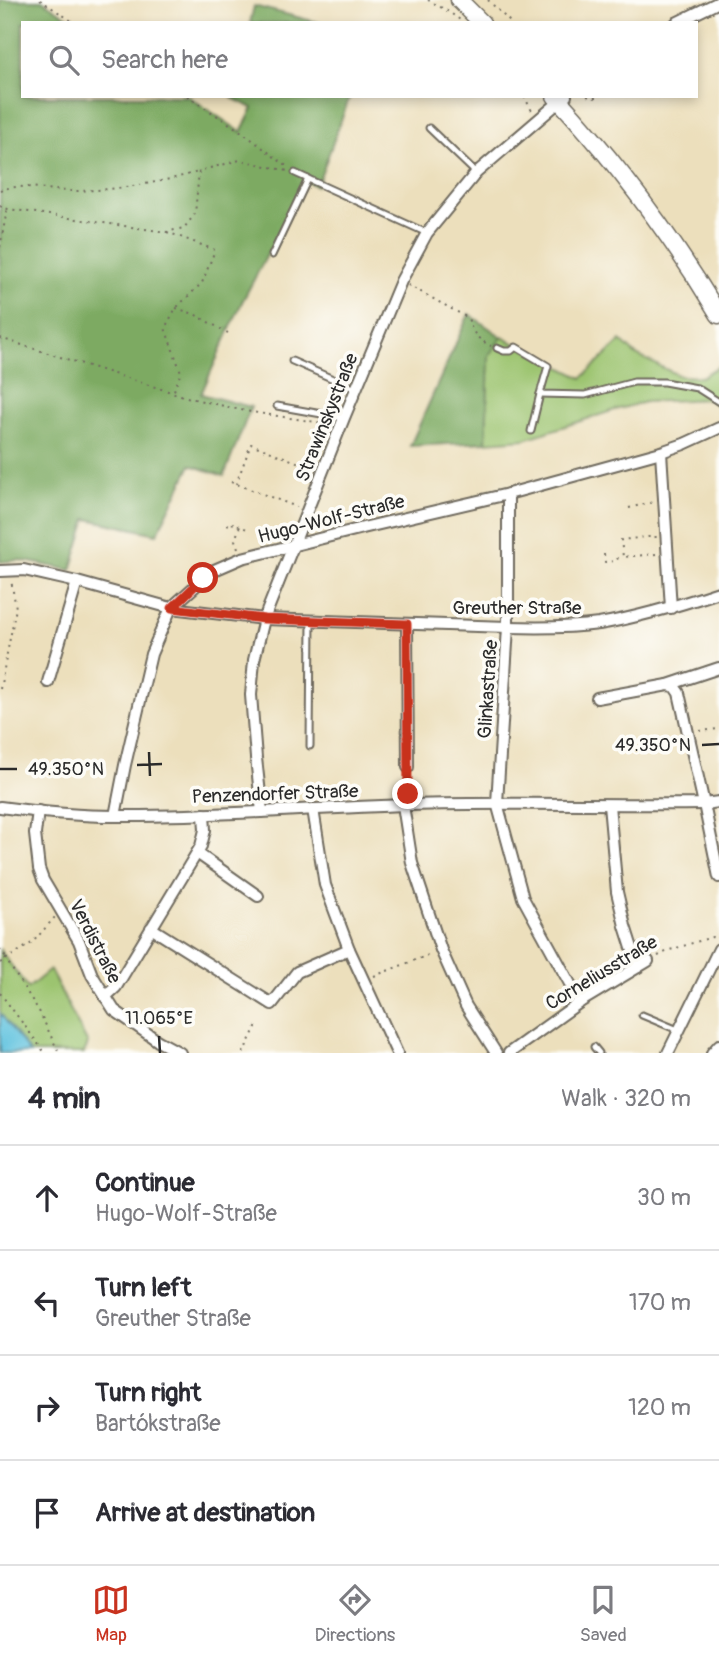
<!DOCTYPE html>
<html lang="en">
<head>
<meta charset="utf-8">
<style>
  body { margin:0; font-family:Pangolin,sans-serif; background:#f7f7f7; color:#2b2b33 }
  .stop { position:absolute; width:21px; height:21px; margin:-16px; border:5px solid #c8321e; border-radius:50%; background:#fff }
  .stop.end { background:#c8321e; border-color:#fff; box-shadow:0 2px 7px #0008 }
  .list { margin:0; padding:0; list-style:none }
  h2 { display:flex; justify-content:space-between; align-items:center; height:91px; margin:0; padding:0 28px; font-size:30px }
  h2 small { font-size:23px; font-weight:400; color:#7c7c81 }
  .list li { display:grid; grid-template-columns:46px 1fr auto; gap:21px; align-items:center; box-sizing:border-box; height:105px; padding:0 28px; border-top:2px solid #e1e1e2 }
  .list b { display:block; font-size:26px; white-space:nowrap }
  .list p { margin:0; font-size:23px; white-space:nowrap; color:#7c7c81 }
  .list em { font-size:23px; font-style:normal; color:#7c7c81 }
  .icon { flex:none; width:38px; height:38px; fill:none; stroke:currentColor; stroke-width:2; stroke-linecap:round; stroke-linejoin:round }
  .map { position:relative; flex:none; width:719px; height:1053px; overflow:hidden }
  .search { position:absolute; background:#fff; box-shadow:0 4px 10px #0003; left:21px; right:21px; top:21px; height:77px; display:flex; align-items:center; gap:18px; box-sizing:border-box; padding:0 24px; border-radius:0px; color:#7c7c81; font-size:26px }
  .sheet { height:511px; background:#fff }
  nav { display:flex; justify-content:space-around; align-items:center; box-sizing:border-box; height:98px; border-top:2px solid #e1e1e2; background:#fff; font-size:19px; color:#7c7c81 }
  nav a { display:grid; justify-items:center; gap:4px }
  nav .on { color:#c8321e }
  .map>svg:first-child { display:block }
  .green { fill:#9cc470; stroke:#64784e; stroke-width:2 }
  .forest { fill:#7daa62; stroke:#546a46; stroke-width:2 }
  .water { fill:#61c3df; stroke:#467785; stroke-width:2 }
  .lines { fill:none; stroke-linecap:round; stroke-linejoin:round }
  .lane-casing { stroke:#6f6a5e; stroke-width:9 }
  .street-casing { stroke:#6f6a5e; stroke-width:14 }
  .secondary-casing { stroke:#6f6a5e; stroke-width:19 }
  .path { stroke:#6f6a5e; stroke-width:2; stroke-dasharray:2 5; stroke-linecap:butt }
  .lane { stroke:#fff; stroke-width:5 }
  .street { stroke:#fff; stroke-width:10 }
  .secondary { stroke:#fff; stroke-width:16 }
  .route { stroke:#c8321e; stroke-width:9 }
  .ticks { fill:none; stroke:#2b2b2b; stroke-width:2.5 }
  .labels { text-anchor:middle; stroke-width:7; stroke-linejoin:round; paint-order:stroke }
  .street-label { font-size:19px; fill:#2b2b2b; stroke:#fdfcf7 }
  .ticks-label { font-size:18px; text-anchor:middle; fill:#2b2b2b; stroke:#fdfcf7; stroke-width:7; stroke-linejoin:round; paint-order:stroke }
</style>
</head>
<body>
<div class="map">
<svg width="719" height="1053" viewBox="0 0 719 1053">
  <rect width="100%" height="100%" fill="#fdfcf7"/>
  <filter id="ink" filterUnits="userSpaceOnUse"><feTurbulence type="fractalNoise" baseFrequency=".0143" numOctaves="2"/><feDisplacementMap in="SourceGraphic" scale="14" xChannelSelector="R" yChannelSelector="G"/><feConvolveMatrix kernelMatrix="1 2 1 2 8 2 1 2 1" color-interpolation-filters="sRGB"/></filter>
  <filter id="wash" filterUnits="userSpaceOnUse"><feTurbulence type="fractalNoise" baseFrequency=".00686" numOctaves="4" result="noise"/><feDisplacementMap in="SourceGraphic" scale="28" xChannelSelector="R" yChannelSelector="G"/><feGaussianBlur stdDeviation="1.57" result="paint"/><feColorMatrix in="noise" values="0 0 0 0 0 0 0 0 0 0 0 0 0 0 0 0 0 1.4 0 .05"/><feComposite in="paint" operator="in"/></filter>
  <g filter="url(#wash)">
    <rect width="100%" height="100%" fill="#ecdfbc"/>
    <g class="green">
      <polygon points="502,337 582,378 621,341 636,355 680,376 701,377 719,366 719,400 714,404 709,399 645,402 615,410 525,439 486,442 489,355"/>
      <polygon points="0,950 28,988 50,970 88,1044 84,1053 30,1053 0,1013"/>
    </g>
    <g class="forest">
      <polygon points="0,0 42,0 77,23 23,23 23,96 188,96 241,132 253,108 232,98 232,96 350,96 317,186 306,182 242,302 201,394 251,407 224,476 191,465 157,534 87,519 71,570 19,560 0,562"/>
      <polygon points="254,6 320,23 250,23"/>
      <polygon points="469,314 502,337 489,355 486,442 410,446"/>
    </g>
    <polygon class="water" points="0,1013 30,1053 0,1053"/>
  </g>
  <g filter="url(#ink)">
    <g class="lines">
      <defs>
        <g id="lane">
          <polyline points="429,128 476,173"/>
          <polyline points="295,173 427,233"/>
          <polyline points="272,255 308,179"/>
          <polyline points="497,348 504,351 511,351 516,347 548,366 540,394 585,395 634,382 664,382 697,388 719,402"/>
          <polyline points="292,361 356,389"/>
          <polyline points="277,406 344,418"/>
          <polyline points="531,431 540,394"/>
          <polyline points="310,746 311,620"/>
          <polyline points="642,1015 678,1030"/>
          <polyline points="594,1047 599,1053"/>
        </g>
        <g id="street">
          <polyline points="676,23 719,2"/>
          <polyline points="661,452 671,608"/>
          <polyline points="508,494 508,627 497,803 523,898 580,1002"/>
          <path d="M0,571l24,-1 13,3 40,9 94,26 93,11 244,8c31,1 61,1 91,-3 41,-7 81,-19 120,-32"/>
          <polyline points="407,624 408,767"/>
          <polyline points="48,682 77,582"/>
          <polyline points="668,685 719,668"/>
          <polyline points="597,698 668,685 674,686 679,693 704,804 719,877"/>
          <polyline points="403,805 412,863 441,950 466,1006 496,1053"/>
          <polyline points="609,805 617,892 625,926 638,967"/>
          <path d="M0,807c38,5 78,9 116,9 97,1 195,-8 292,-11 99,-3 197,0 296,-1l15,-2"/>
          <polyline points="313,809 325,885 349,949 397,1053"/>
          <polyline points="38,811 35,834 39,869 43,880 79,941 92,975 114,1010 158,1041 180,1053"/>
          <polyline points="262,812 256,758 251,695 254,660 264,619 344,418 401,281 427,233 476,173 566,96"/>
          <polyline points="115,816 125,765 151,654 171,608 212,571 242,558 367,527 508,494 661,452 684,444 719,428"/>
          <polyline points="197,853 258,896"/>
          <polyline points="151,928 272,1004 297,972 349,949"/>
          <polyline points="105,997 116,987 201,846 205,830 204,814"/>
          <polyline points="509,1053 580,1002 648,961"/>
          <polyline points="668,1053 719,949"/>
          <polyline points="712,1053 719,1045"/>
        </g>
        <g id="secondary">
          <polyline points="459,0 482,23"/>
          <path d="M555,96c62,67 117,141 164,219"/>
        </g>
      </defs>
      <use href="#lane" class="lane-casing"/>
      <use href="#street" class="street-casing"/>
      <use href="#secondary" class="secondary-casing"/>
      <g class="path">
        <polyline points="40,0 75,23"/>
        <polyline points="428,0 449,12 463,22"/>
        <polyline points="488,0 511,23"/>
        <polyline points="187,96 242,132 289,168"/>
        <polyline points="524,96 532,111"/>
        <polyline points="587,96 596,98"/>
        <path d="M0,190c25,-8 49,2 75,1 42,-1 83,-8 123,-19"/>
        <polyline points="0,206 8,209 166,232 184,228 195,214 199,171 240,160 288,171"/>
        <polyline points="167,232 215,250 202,283 176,308 165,328 181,372 173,393"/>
        <polyline points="0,247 7,210"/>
        <path d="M408,285l60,33c5,16 8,20 23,28"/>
        <polyline points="176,308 194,314 228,333"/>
        <polyline points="0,338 190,398 245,411 329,424"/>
        <polyline points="231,482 297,507"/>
        <polyline points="236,484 251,444 312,468"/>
        <polyline points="629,508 653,502"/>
        <polyline points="227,524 232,526 233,523 239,526"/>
        <polyline points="238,548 235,540 240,526 249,530"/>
        <polyline points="604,554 605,562 616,561 618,558 622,558"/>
        <polyline points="656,554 623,557 621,540 648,537 658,537"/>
        <polyline points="0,689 16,608 11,580"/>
        <polyline points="700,731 719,729"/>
        <polyline points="408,778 408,793"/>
        <polyline points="0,949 6,957"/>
        <polyline points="658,956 670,950 712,937 719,939"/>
        <polyline points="5,958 39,1011 59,1053"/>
        <polyline points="0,963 32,943 55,917"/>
        <polyline points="374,976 431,954"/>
        <polyline points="0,993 45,1053"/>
        <polyline points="243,1053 257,1025"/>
      </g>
      <use href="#lane" class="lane"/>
      <use href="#street" class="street"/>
      <use href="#secondary" class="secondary"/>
    </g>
  </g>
  <g class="lines" filter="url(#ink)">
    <polyline class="route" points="203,578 172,608 264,619 407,624 408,794"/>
  </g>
  <path class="ticks" d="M702,745l17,-1M149,752l1,24M137,765l25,-1M0,769h17M159,1036l1,17"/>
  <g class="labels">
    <g class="street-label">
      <text transform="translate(326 417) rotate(-68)" y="7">Strawinskystraße</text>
      <text transform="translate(331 518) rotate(-14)" y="7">Hugo-Wolf-Straße</text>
      <text x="517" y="614">Greuther Straße</text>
      <text transform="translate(487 689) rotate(-86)" y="7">Glinkastraße</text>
      <text transform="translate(275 793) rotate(-2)" y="7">Penzendorfer Straße</text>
      <text transform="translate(96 941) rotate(63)" y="7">Verdistraße</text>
      <text transform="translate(601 972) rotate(-31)" y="7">Corneliusstraße</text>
    </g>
  </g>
  <g class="ticks-label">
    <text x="653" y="751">49.350°N</text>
    <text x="66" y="775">49.350°N</text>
    <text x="159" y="1024">11.065°E</text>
  </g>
</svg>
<div class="stop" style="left:203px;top:578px"></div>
<div class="stop end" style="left:408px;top:794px"></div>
<div class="search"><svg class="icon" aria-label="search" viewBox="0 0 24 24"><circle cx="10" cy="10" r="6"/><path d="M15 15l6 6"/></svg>Search here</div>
</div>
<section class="sheet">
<h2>4 min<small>Walk · 320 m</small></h2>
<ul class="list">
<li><svg class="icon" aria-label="ahead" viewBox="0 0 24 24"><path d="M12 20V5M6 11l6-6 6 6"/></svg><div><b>Continue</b><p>Hugo-Wolf-Straße</p></div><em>30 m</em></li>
<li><svg class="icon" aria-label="left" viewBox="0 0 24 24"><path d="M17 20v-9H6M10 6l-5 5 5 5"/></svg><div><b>Turn left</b><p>Greuther Straße</p></div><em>170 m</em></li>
<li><svg class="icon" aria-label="right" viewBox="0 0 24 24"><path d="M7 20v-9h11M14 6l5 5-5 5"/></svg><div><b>Turn right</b><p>Bartókstraße</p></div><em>120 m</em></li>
<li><svg class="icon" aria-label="arrive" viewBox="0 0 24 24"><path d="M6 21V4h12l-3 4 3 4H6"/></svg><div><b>Arrive at destination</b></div></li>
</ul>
</section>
<nav>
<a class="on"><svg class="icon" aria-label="map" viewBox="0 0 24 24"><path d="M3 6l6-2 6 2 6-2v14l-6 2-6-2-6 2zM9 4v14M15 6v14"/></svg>Map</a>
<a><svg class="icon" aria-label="directions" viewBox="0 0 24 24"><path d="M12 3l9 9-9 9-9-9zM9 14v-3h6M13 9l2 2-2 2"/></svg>Directions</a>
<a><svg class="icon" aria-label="saved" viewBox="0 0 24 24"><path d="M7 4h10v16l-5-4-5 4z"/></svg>Saved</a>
</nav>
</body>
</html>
